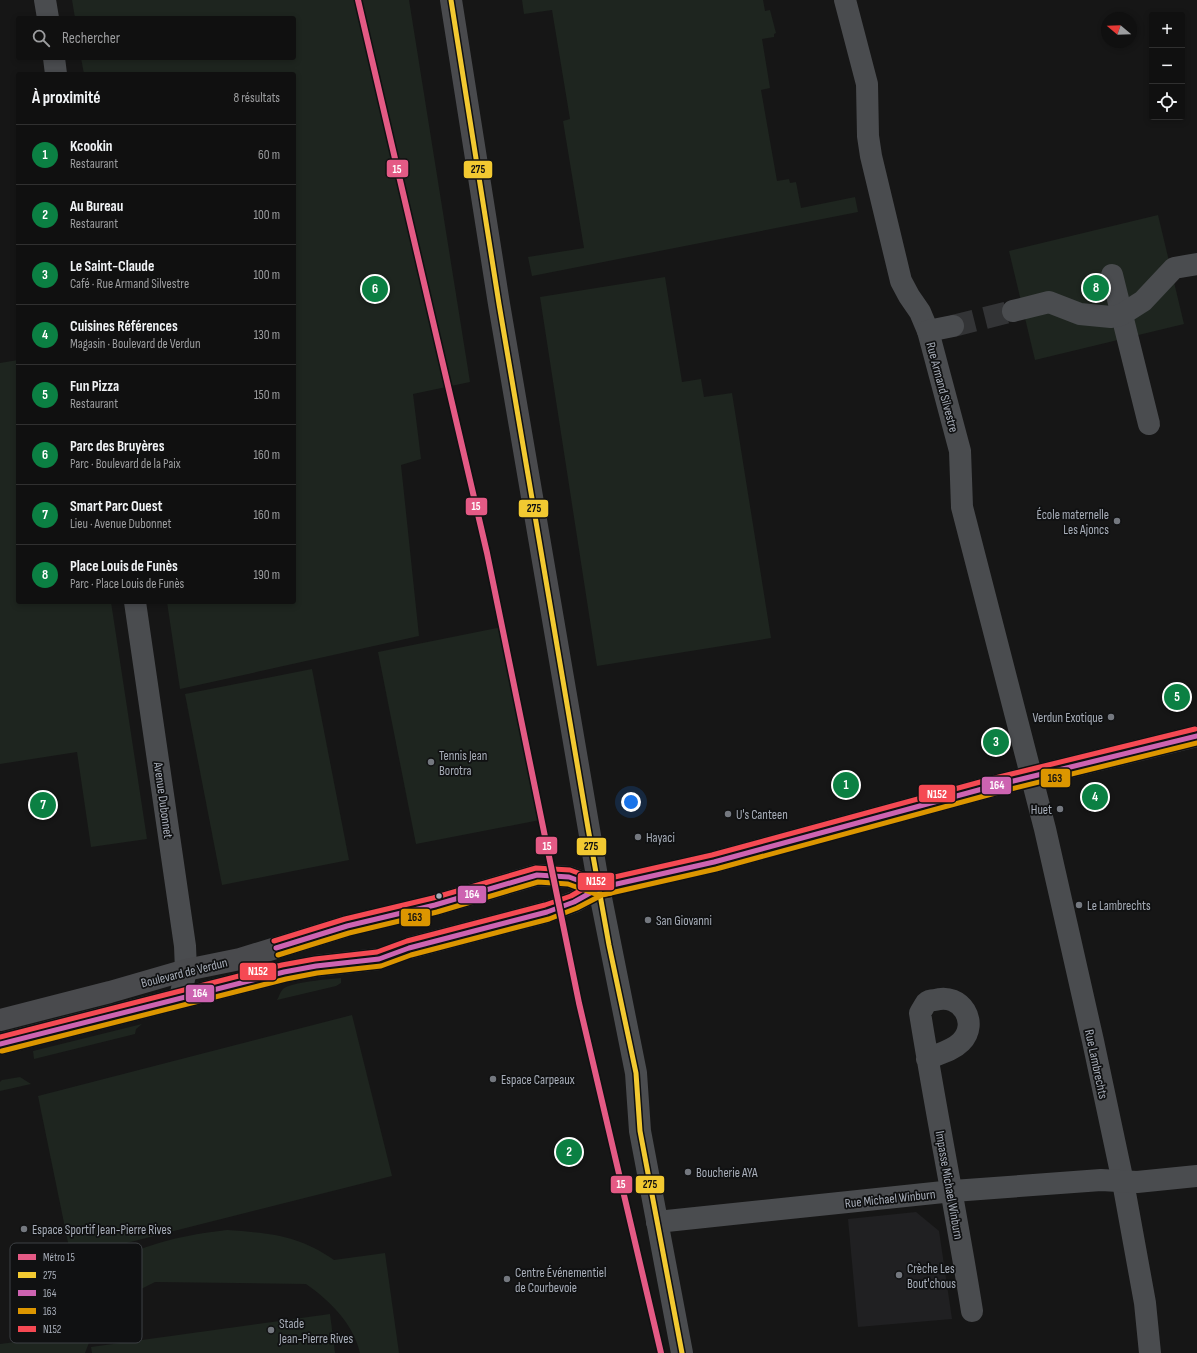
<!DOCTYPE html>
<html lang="fr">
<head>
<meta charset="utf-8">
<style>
  body { margin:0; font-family:"Sofia Sans Condensed",sans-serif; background:#191919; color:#f1f3f6 }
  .controls { position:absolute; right:12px; top:12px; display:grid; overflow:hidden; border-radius:4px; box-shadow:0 2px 6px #0003 }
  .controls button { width:36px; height:36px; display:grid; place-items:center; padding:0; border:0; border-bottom:1px solid #303030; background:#101010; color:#f1f3f6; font:20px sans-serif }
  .compass { position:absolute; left:1101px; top:12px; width:36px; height:36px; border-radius:50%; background:#101010; box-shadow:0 2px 6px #0003; rotate:289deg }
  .you { position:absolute; left:631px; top:802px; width:14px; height:14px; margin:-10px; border:3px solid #fff; border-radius:50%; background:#1a73e8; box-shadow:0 0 0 6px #1a73e833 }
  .badge { display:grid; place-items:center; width:26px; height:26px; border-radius:50%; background:#0b8043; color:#fff; font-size:13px; font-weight:700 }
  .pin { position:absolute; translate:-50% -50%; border:2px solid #fff; box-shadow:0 1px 4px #0006 }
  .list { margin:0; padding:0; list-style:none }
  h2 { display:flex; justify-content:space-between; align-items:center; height:52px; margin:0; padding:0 16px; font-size:17px }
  h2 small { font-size:13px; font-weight:400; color:#9c9d9f }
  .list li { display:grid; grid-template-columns:26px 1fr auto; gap:12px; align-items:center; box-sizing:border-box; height:60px; padding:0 16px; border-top:1px solid #303030 }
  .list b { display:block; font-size:15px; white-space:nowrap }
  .list p { margin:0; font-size:13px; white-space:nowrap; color:#9c9d9f }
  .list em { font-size:13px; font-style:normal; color:#9c9d9f }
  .icon { flex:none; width:22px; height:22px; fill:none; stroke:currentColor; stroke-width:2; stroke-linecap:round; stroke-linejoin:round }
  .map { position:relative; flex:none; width:1197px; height:1353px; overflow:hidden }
  .search { position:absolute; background:#101010; box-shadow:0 2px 6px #0003; left:16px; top:16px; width:280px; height:44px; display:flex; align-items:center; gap:10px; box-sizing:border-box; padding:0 14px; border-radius:4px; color:#9c9d9f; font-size:15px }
  .panel { position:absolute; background:#101010; box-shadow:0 2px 6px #0003; left:16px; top:72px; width:280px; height:532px; border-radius:4px }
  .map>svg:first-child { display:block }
  .built { fill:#202022 }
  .green { fill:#1e251f }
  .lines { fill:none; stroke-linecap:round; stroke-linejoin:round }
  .street-tunnel { stroke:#333436; stroke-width:22; stroke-dasharray:22 11; stroke-linecap:butt }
  .street { stroke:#4a4c4f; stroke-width:22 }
  .secondary { stroke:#494a4d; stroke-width:22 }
  .bus-1-casing { stroke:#101112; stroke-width:8 }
  .bus-2-casing { stroke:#101112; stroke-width:8 }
  .bus-3-casing { stroke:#101112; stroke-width:8 }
  .bus-4-casing { stroke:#101112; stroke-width:8 }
  .bus-1 { stroke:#f2c931; stroke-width:5 }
  .bus-2 { stroke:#cd63b1; stroke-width:5 }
  .bus-3 { stroke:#dc9600; stroke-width:5 }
  .bus-4 { stroke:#f54953; stroke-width:5 }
  .metro-1-casing { stroke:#101112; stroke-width:9 }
  .metro-1 { stroke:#e45a85; stroke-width:6 }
  .poi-dot { fill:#74787f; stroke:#101112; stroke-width:1.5 }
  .bus-dot { fill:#a7adb8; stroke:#101112; stroke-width:1.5 }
  .labels { text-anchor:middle; stroke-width:3.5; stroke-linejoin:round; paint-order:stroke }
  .street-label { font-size:13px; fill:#a7adb8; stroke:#101112 }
  .poi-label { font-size:13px; fill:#a7adb8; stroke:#101112; text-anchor:start }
  .key { fill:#101112; stroke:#3d4044; stroke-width:1 }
  .key-label { font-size:11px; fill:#a7adb8 }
  .line-badge { stroke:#101112; stroke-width:1.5 }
  .badge-label { font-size:11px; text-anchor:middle; font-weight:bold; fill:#fff }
  .pale-badge-label { font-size:11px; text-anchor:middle; font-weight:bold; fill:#111 }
</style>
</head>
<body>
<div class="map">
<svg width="1197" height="1353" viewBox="0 0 1197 1353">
  <rect width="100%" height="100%" fill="#161616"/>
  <polygon class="built" points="916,1212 939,1231 952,1319 858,1327 848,1219"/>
  <g class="green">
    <polygon points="72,0 409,0 470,382 413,394 421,459 401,465 419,636 180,689 167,602 294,602 294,74 84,74 81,58 294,58 294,18 75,18"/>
    <polygon points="522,0 763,0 765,11 770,10 776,33 774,34 774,37 762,39 770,88 761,90 777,181 789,179 790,183 796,182 801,208 855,197 858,212 532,276 528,257 584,248 563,121 570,119 552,10 524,14"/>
    <polygon points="1158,215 1184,324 1035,360 1009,251"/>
    <polygon points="665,277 682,382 701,379 704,397 732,393 771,638 597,666 540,297"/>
    <polygon points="18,360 18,602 111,602 147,839 91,847 77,752 0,764 0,363"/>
    <polygon points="502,627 540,820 416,844 378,652"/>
    <polygon points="312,669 349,860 222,885 185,694"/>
    <path d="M341,978v5l-5,3 -59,14c2,-3 3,-8 6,-11 8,-7 47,-10 58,-11z"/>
    <polygon points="352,1015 392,1176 71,1257 38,1096"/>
    <polygon points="142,1024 136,1029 135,1034 34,1059 33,1051"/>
    <polygon points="20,1077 31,1084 0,1091 0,1082 2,1080"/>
    <path d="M227,1230c42,3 72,5 107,30l51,-7 14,100h-39c-7,-30 -30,-52 -54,-69l-151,-2 -28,14 -16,15 -19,24 -7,18h-85v-9l31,-4 -6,-41c15,-2 41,-3 54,-7 5,-2 25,-23 32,-28 36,-22 75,-29 116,-34z"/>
    <polygon points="330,1314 335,1353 92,1353 91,1347"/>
  </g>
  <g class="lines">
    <polyline class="street-tunnel" points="953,326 1013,311"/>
    <g class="street">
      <polyline points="45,0 48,18"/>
      <polyline points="845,0 867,84 868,136 871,156 901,281 909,296 920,312 928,331 960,451 962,507 1045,829 1093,1041 1123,1182 1145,1303 1150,1353"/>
      <polyline points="54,58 56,74"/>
      <polyline points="1112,275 1149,424"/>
      <polyline points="1013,311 1049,302 1080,314 1111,317 1121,315 1143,301 1174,268 1197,264"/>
      <polyline points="928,331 953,326"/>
      <polyline points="135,602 185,946 186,970 180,998"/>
      <polyline points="599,888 636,1073 640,1131 682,1353"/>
      <path d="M927,1059c11,-5 25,-8 34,-17 19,-19 0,-50 -26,-42 -3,0 -7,1 -9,3 -2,3 -4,7 -6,10 16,100 36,198 52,298"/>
      <polyline points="657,1222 953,1191 1101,1180 1137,1182 1197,1176"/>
    </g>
    <g class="secondary">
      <polyline points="451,0 499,304 599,888"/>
      <polyline points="0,1020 110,992 186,970 240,959 347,926 435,905 537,875 569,877 599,888"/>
      <polyline points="0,1044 284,972 316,966 379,959 409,948 547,912 574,902 599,888 714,862 997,785 1197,736"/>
    </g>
    <defs>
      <polyline id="bus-1" points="451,0 499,304 588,828 609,945 636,1073 640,1131 682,1353"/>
      <g id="bus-2">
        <polyline points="276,948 347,926 435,905 537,875 569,877 599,888 610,886"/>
        <polyline points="0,1044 284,972 316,966 379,959 409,948 547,912 574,902 599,888 714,862 997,785 1197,736"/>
      </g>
      <g id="bus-3">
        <polyline points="278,955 349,933 437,912 538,882 568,884 598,895 611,893"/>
        <polyline points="2,1051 286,979 317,973 381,966 411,955 549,919 577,908 602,895 716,869 999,792 1197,743"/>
      </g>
      <g id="bus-4">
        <polyline points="274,941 345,919 433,898 536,868 570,870 600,881 609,879"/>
        <polyline points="0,1037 282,965 315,959 377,952 407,941 545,905 571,896 597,881 712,855 995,778 1195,729"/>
      </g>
    </defs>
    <use href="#bus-1" class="bus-1-casing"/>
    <use href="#bus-2" class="bus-2-casing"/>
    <use href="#bus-3" class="bus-3-casing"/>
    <use href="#bus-4" class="bus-4-casing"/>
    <use href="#bus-1" class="bus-1"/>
    <use href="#bus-2" class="bus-2"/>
    <use href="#bus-3" class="bus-3"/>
    <use href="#bus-4" class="bus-4"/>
    <defs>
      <polyline id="metro-1" points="358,0 487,553 579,1003 661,1353"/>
    </defs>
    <use href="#metro-1" class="metro-1-casing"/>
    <use href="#metro-1" class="metro-1"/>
  </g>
  <g class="poi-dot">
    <circle cx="1117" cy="521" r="4"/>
    <circle cx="1111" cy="717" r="4"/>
    <circle cx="431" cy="762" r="4"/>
    <circle cx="1060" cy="809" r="4"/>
    <circle cx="728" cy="814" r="4"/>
    <circle cx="638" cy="837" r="4"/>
    <circle cx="1079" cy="905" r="4"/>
    <circle cx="648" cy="920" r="4"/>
    <circle cx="493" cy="1079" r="4"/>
    <circle cx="688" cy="1172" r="4"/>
    <circle cx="24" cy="1229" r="4"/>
    <circle cx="899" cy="1275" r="4"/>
    <circle cx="507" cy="1279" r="4"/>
    <circle cx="271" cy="1330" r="4"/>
  </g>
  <circle class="bus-dot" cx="439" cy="896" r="3.5"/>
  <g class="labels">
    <g class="street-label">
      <text transform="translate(943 387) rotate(75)" y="5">Rue Armand Silvestre</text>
      <text transform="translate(164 800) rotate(82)" y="5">Avenue Dubonnet</text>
      <text transform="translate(184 972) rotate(-14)" y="5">Boulevard de Verdun</text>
      <text transform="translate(1097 1064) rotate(78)" y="5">Rue Lambrechts</text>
      <text transform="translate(950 1185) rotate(80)" y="5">Impasse Michael Winburn</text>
      <text transform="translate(890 1198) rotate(-6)" y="5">Rue Michael Winburn</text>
    </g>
    <g class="poi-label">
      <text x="1109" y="519" text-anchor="end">École maternelle<tspan x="1109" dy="15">Les Ajoncs</tspan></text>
      <text x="1103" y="722" text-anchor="end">Verdun Exotique</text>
      <text x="439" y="760">Tennis Jean<tspan x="439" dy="15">Borotra</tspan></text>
      <text x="1052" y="814" text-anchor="end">Huet</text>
      <text x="736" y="819">U's Canteen</text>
      <text x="646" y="842">Hayaci</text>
      <text x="1087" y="910">Le Lambrechts</text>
      <text x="656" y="925">San Giovanni</text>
      <text x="501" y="1084">Espace Carpeaux</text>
      <text x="696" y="1177">Boucherie AYA</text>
      <text x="32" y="1234">Espace Sportif Jean-Pierre Rives</text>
      <text x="907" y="1273">Crèche Les<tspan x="907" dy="15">Bout'chous</tspan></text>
      <text x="515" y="1277">Centre Événementiel<tspan x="515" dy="15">de Courbevoie</tspan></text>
      <text x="279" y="1328">Stade<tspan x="279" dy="15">Jean-Pierre Rives</tspan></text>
    </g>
  </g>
  <rect x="10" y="1243" width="132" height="100" rx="6" class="key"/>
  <rect x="18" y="1254" width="18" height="6" fill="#e45a85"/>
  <rect x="18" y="1272" width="18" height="6" fill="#f2c931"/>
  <rect x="18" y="1290" width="18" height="6" fill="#cd63b1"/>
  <rect x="18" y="1308" width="18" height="6" fill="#dc9600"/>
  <rect x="18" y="1326" width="18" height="6" fill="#f54953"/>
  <g class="key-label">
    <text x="43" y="1261">Métro 15</text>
    <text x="43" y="1279">275</text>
    <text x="43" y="1297">164</text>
    <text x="43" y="1315">163</text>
    <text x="43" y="1333">N152</text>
  </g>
  <g class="line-badge">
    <rect x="386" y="159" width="23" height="19" rx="4" fill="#e45a85"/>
    <rect x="463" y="160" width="30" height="19" rx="4" fill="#f2c931"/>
    <rect x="465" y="497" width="23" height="19" rx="4" fill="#e45a85"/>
    <rect x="518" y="499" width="31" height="19" rx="4" fill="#f2c931"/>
    <rect x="1040" y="768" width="31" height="20" rx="4" fill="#dc9600"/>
    <rect x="981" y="776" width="31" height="19" rx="4" fill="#cd63b1"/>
    <rect x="918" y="784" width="38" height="19" rx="4" fill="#f54953"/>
    <rect x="535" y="836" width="23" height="19" rx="4" fill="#e45a85"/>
    <rect x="576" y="837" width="31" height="19" rx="4" fill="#f2c931"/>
    <rect x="577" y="872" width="38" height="19" rx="4" fill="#f54953"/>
    <rect x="457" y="885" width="30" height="19" rx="4" fill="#cd63b1"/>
    <rect x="400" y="908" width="31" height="19" rx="4" fill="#dc9600"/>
    <rect x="239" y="962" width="38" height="19" rx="4" fill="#f54953"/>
    <rect x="185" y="984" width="30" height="19" rx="4" fill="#cd63b1"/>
    <rect x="610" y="1175" width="23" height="19" rx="4" fill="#e45a85"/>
    <rect x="635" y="1175" width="30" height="19" rx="4" fill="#f2c931"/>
  </g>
  <g class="badge-label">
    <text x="397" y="173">15</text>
    <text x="476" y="510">15</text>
    <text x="997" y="789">164</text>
    <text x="937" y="798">N152</text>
    <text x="547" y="850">15</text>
    <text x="596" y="885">N152</text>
    <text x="472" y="898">164</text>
    <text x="258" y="975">N152</text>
    <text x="200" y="997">164</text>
    <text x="621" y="1188">15</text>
  </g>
  <g class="pale-badge-label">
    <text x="478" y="173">275</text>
    <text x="534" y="512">275</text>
    <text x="1055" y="782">163</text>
    <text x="591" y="850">275</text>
    <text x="415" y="921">163</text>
    <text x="650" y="1188">275</text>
  </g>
</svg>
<div class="controls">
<button>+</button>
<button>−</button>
<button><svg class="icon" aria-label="locate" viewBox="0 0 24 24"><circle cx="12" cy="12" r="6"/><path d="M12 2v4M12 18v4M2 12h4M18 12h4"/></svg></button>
</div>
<svg class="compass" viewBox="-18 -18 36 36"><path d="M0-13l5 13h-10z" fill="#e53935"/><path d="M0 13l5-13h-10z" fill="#9c9d9f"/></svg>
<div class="you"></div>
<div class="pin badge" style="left:846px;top:785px">1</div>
<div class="pin badge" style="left:569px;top:1152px">2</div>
<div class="pin badge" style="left:996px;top:742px">3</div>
<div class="pin badge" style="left:1095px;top:797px">4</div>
<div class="pin badge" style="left:1177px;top:697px">5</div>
<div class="pin badge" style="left:375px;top:289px">6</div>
<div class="pin badge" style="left:43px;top:805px">7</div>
<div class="pin badge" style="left:1096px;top:288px">8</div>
<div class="search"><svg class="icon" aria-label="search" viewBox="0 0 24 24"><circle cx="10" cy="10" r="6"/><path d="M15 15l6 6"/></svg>Rechercher</div>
<section class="panel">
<h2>À proximité<small>8 résultats</small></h2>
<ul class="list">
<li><span class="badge">1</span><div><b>Kcookin</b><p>Restaurant</p></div><em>60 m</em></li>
<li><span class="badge">2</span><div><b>Au Bureau</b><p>Restaurant</p></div><em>100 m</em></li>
<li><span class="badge">3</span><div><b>Le Saint-Claude</b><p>Café · Rue Armand Silvestre</p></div><em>100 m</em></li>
<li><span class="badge">4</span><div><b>Cuisines Références</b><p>Magasin · Boulevard de Verdun</p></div><em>130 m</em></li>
<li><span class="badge">5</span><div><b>Fun Pizza</b><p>Restaurant</p></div><em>150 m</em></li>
<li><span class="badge">6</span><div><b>Parc des Bruyères</b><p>Parc · Boulevard de la Paix</p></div><em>160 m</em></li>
<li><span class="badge">7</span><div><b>Smart Parc Ouest</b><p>Lieu · Avenue Dubonnet</p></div><em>160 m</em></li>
<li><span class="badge">8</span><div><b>Place Louis de Funès</b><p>Parc · Place Louis de Funès</p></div><em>190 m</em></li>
</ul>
</section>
</div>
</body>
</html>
